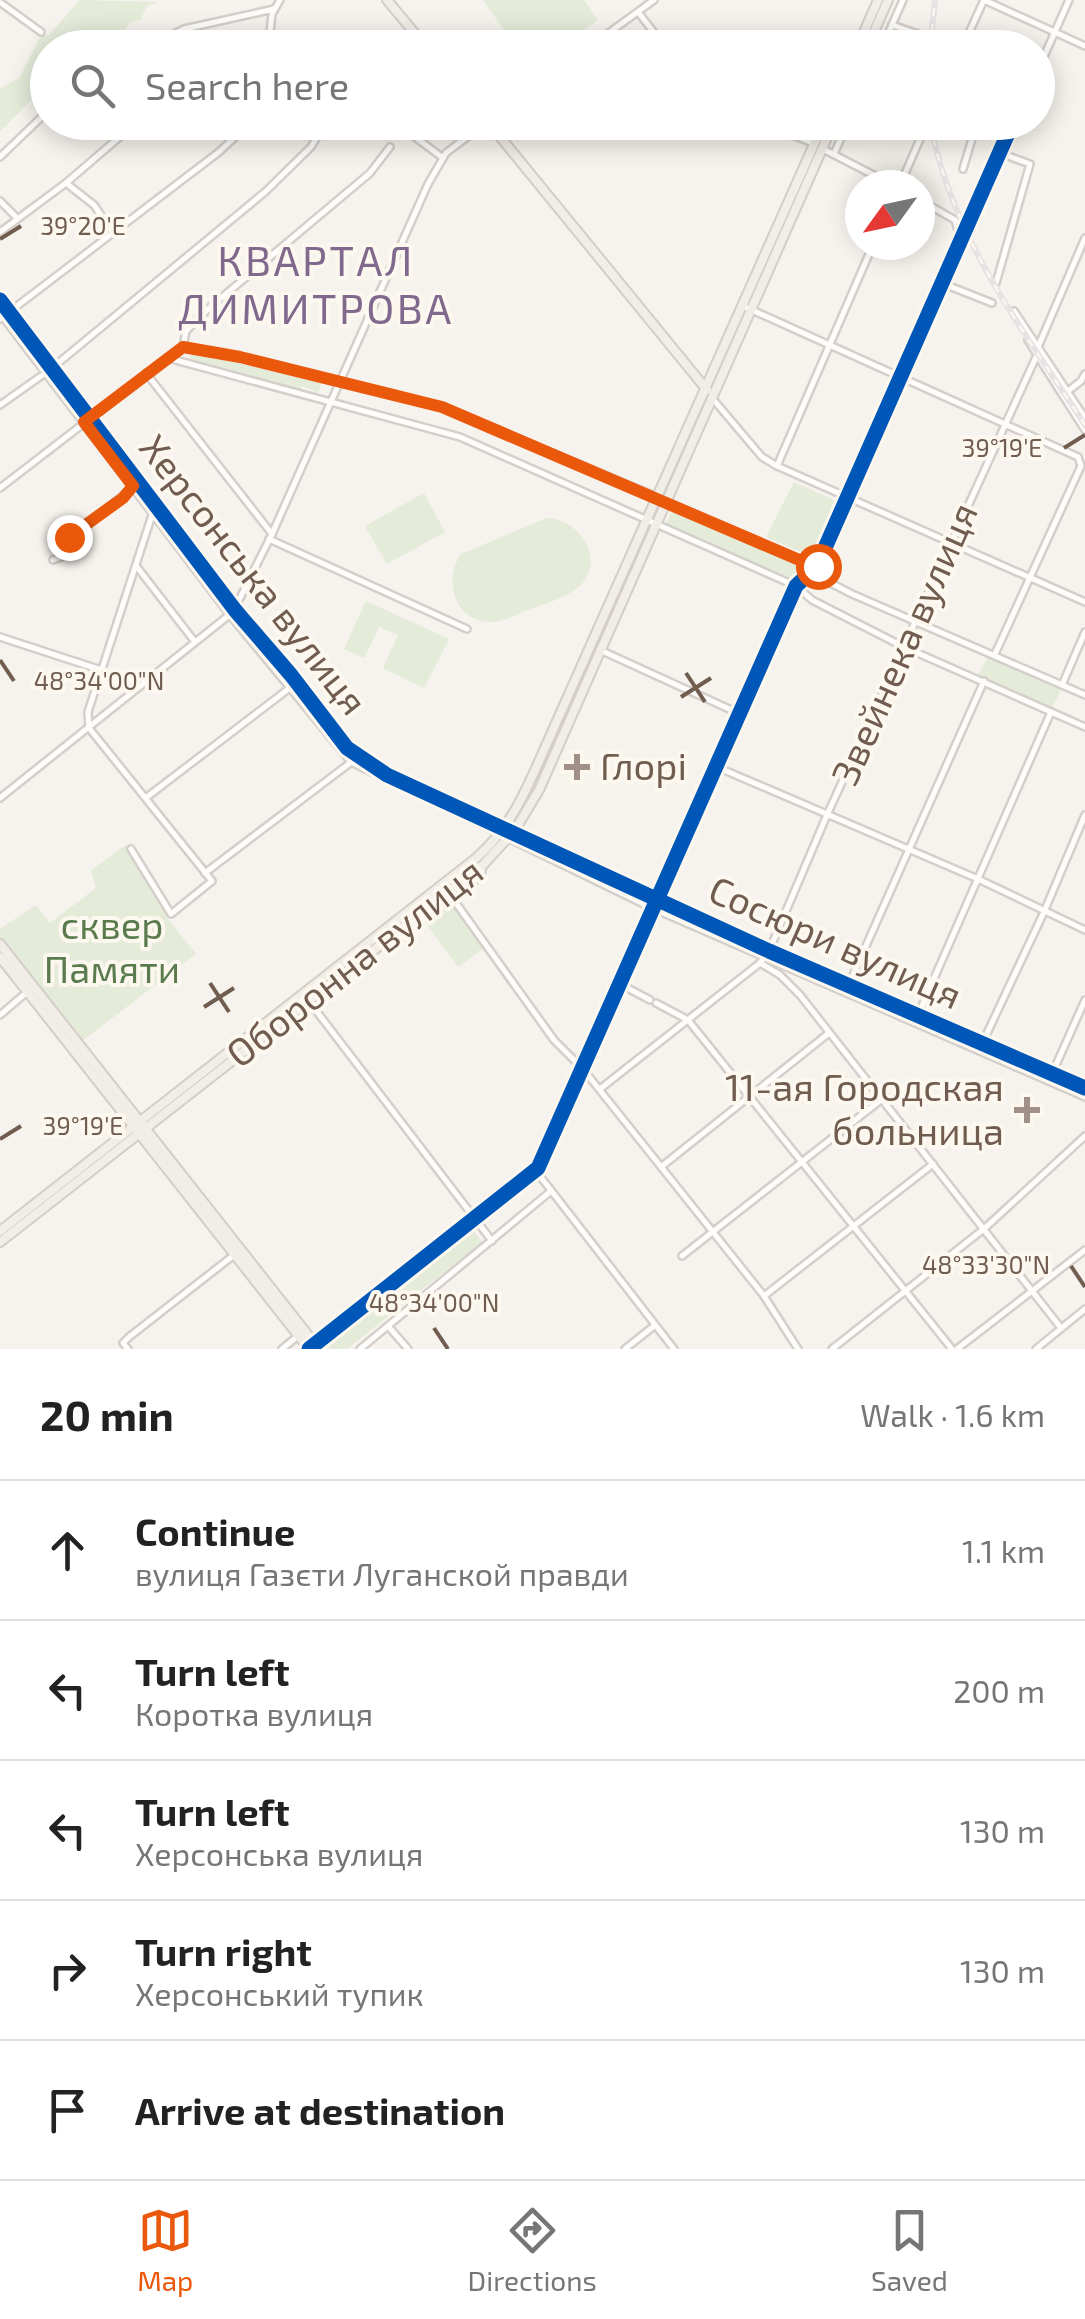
<!DOCTYPE html>
<html lang="en">
<head>
<meta charset="utf-8">
<style>
  body { margin:0; font-family:"Exo 2",sans-serif; background:#f2f2f2; color:#222 }
  .compass { position:absolute; left:845px; top:170px; width:90px; height:90px; border-radius:50%; background:#fff; box-shadow:0 5px 25px #0003; rotate:237deg }
  .stop { position:absolute; width:30px; height:30px; margin:-22px; border:8px solid #ea580c; border-radius:50%; background:#fff }
  .stop.end { background:#ea580c; border-color:#fff; box-shadow:0 2px 10px #0008 }
  .list { margin:0; padding:0; list-style:none }
  h2 { display:flex; justify-content:space-between; align-items:center; height:130px; margin:0; padding:0 40px; font-size:42px }
  h2 small { font-size:32px; font-weight:400; color:#767676 }
  .list li { display:grid; grid-template-columns:65px 1fr auto; gap:30px; align-items:center; box-sizing:border-box; height:140px; padding:0 40px; border-top:2px solid #e0e0e0 }
  .list b { display:block; font-size:38px; white-space:nowrap }
  .list p { margin:0; font-size:32px; white-space:nowrap; color:#767676 }
  .list em { font-size:32px; font-style:normal; color:#767676 }
  .icon { flex:none; width:55px; height:55px; fill:none; stroke:currentColor; stroke-width:2; stroke-linecap:round; stroke-linejoin:round }
  .map { position:relative; flex:none; width:1085px; height:1349px; overflow:hidden }
  .search { position:absolute; background:#fff; box-shadow:0 5px 25px #0003; left:30px; right:30px; top:30px; height:110px; display:flex; align-items:center; gap:25px; box-sizing:border-box; padding:0 35px; border-radius:55px; color:#767676; font-size:38px }
  .sheet { height:830px; background:#fff }
  nav { display:flex; justify-content:space-around; align-items:center; box-sizing:border-box; height:140px; border-top:2px solid #e0e0e0; background:#fff; font-size:28px; color:#767676 }
  nav a { display:grid; justify-items:center; gap:5px }
  nav .on { color:#ea580c }
  .map>svg:first-child { display:block }
  .green { fill:#e4ebd9 }
  .lines { fill:none; stroke-linecap:round; stroke-linejoin:round }
  .minor-casing { stroke:#d4cfca; stroke-width:10 }
  .major-casing { stroke:#d4cdc8; stroke-width:12 }
  .minor { stroke:#fefdfc; stroke-width:5 }
  .major { stroke:#f1ede7; stroke-width:8 }
  .rail-casing { stroke:#e5e3e4; stroke-width:6 }
  .rail { stroke:#fdf8ef; stroke-width:2.5; stroke-dasharray:8; stroke-linecap:butt }
  .cycleway-casing { stroke:#fdf8ef; stroke-width:21 }
  .cycleway { stroke:#0057b8; stroke-width:15 }
  .route { stroke:#ea580c; stroke-width:12 }
  .ticks { fill:none; stroke:#715c50; stroke-width:4 }
  .poi-dot { fill:#a09087; stroke:#fdf8ef; stroke-width:4 }
  .labels { text-anchor:middle; stroke-width:8; stroke-linejoin:round; paint-order:stroke }
  .street-label { font-size:38px; fill:#715c50; stroke:#fdf8ef }
  .poi-label { font-size:38px; fill:#715c50; stroke:#fdf8ef; text-anchor:start }
  .park-label { font-size:38px; fill:#5a7b4d; stroke:#fdf8ef }
  .quarter-label { font-size:42px; letter-spacing:2.5px; fill:#81688d; stroke:#fdf8ef }
  .ticks-label { font-size:25px; text-anchor:middle; fill:#715c50; stroke:#fdf8ef; stroke-width:8; stroke-linejoin:round; paint-order:stroke }
</style>
</head>
<body>
<div class="map">
<svg width="1085" height="1349" viewBox="0 0 1085 1349">
  <rect width="100%" height="100%" fill="#f6f2ed"/>
  <g class="green">
    <polygon points="80,0 158,2 147,6 141,19 130,23 119,36 97,42 94,47 48,48 47,98 33,98 0,132 0,89 20,77 41,35 49,35"/>
    <polygon points="483,0 584,0 598,20 560,47 516,47"/>
    <polygon points="192,352 321,383 318,393 303,386 300,389 189,361"/>
    <polygon points="794,482 836,501 810,556 766,537"/>
    <polygon points="424,493 445,532 387,564 365,526"/>
    <polygon points="673,509 801,566 794,580 666,524"/>
    <path d="M547,518c18,1 34,12 41,30 14,41 -32,52 -61,62 -11,5 -24,12 -36,12 -37,0 -48,-42 -30,-68z"/>
    <polygon points="366,601 449,639 424,688 383,668 398,635 379,627 364,658 344,649"/>
    <polygon points="989,655 1062,687 1052,708 978,676"/>
    <polygon points="126,845 150,877 170,914 167,918 196,954 82,1041 0,940 0,929 36,905 50,923 96,888 91,870"/>
    <polygon points="448,899 484,948 458,967 422,918"/>
    <polygon points="471,1227 482,1242 347,1349 330,1349 326,1343"/>
  </g>
  <g class="lines">
    <defs>
      <g id="minor">
        <polyline points="1,3 41,32"/>
        <polyline points="638,12 666,48"/>
        <polyline points="892,25 903,0"/>
        <polyline points="268,34 285,48"/>
        <polyline points="935,42 948,48"/>
        <polyline points="159,48 168,37 184,29 274,9"/>
        <polyline points="250,48 270,32 272,14 280,0"/>
        <polyline points="588,48 654,0"/>
        <polyline points="882,48 892,25 927,37"/>
        <polyline points="962,48 984,0 1085,46"/>
        <polyline points="1038,70 1069,0"/>
        <polyline points="395,122 443,158"/>
        <polyline points="760,122 813,143"/>
        <polyline points="863,122 890,134"/>
        <polyline points="988,122 1008,131"/>
        <polyline points="823,149 893,185"/>
        <polyline points="834,154 848,122"/>
        <polyline points="0,157 48,111"/>
        <polyline points="963,169 977,122"/>
        <polyline points="66,183 94,205 112,231"/>
        <polyline points="900,185 927,123"/>
        <polyline points="920,200 955,220 961,241"/>
        <polyline points="0,201 17,218"/>
        <polyline points="0,232 66,183 137,122"/>
        <polyline points="996,283 1030,164 1000,153"/>
        <polyline points="944,284 992,303"/>
        <polyline points="0,300 235,610 291,675 347,748 387,775 503,826"/>
        <polyline points="743,306 1078,457"/>
        <polyline points="1014,311 1085,418"/>
        <polyline points="0,313 230,615 351,762 499,833"/>
        <polyline points="0,319 219,152 251,122"/>
        <polyline points="1028,340 1037,355 827,815 769,951 760,963 780,975 800,995 1061,1328"/>
        <polyline points="183,347 240,357 442,407 657,497"/>
        <polyline points="1038,347 1085,238"/>
        <polyline points="1037,355 1085,430"/>
        <polyline points="168,358 460,437 796,586 812,600 904,647 1085,727"/>
        <polyline points="146,373 272,534"/>
        <polyline points="1068,391 1081,381 1085,374"/>
        <polyline points="712,398 762,457 777,466 1085,602"/>
        <polyline points="0,405 51,369 265,192 311,147 326,122"/>
        <polyline points="777,466 873,245"/>
        <polyline points="0,488 183,347 186,331 208,309 370,173 390,147"/>
        <polyline points="667,502 804,562 817,576 852,594 1085,695"/>
        <polyline points="269,539 467,629"/>
        <path d="M53,560l8,-3c11,-33 50,-46 72,-71"/>
        <polyline points="137,567 195,642"/>
        <polyline points="0,637 101,670"/>
        <polyline points="600,650 738,713"/>
        <polyline points="995,654 1081,466 1078,457"/>
        <polyline points="1062,685 1085,632"/>
        <polyline points="717,767 978,879 1085,930"/>
        <polyline points="147,797 291,687"/>
        <polyline points="0,798 233,612 272,534 428,184 446,153 487,122"/>
        <polyline points="513,831 769,951 1085,1088"/>
        <polyline points="508,838 652,908 1085,1097"/>
        <polyline points="131,849 171,914 212,881 89,728 88,712 153,512"/>
        <polyline points="205,873 350,763"/>
        <polyline points="443,885 554,1040 583,1069 764,1296 798,1349"/>
        <polyline points="455,900 481,875 483,865"/>
        <polyline points="620,984 650,1000"/>
        <polyline points="849,984 984,681"/>
        <polyline points="308,1000 492,1241"/>
        <polyline points="656,1003 688,1020 952,1349"/>
        <polyline points="0,1015 34,986"/>
        <polyline points="918,1015 1051,712"/>
        <polyline points="982,1044 1044,912 1085,815"/>
        <polyline points="1052,1074 1085,1000"/>
        <polyline points="600,1089 760,963"/>
        <polyline points="661,1167 829,1033"/>
        <polyline points="536,1171 674,1349"/>
        <polyline points="682,1256 882,1099"/>
        <polyline points="764,1296 933,1164"/>
        <polyline points="388,1326 408,1349"/>
        <polyline points="313,1345 538,1168 796,586 817,566 1013,122"/>
        <polyline points="128,1349 123,1343 129,1337 234,1255"/>
        <polyline points="282,1349 298,1336"/>
        <polyline points="360,1349 551,1191"/>
        <polyline points="625,1349 654,1326"/>
        <polyline points="832,1349 985,1228 1085,1136"/>
        <polyline points="957,1349 1085,1250"/>
        <polyline points="1036,1349 1085,1309"/>
      </g>
      <g id="major">
        <polyline points="387,0 427,48"/>
        <polyline points="857,48 878,0"/>
        <polyline points="867,48 888,0"/>
        <polyline points="488,122 707,390"/>
        <polyline points="0,944 319,1349"/>
        <polyline points="0,957 309,1349"/>
        <path d="M0,1231l475,-372c35,-30 51,-68 69,-109l280,-628"/>
        <polyline points="0,1242 483,865 515,830 539,790 834,122"/>
      </g>
    </defs>
    <use href="#minor" class="minor-casing"/>
    <use href="#major" class="major-casing"/>
    <use href="#minor" class="minor"/>
    <use href="#major" class="major"/>
    <defs>
      <g id="rail">
        <polyline points="930,48 935,0"/>
        <path d="M930,122c22,117 92,206 155,303"/>
      </g>
    </defs>
    <use href="#rail" class="rail-casing"/>
    <use href="#rail" class="rail"/>
    <defs>
      <g id="cycleway">
        <polyline points="0,300 235,610 291,675 347,748 387,775 769,951 1085,1088"/>
        <polyline points="309,1349 538,1168 796,586 817,566 1013,122"/>
      </g>
    </defs>
    <use href="#cycleway" class="cycleway-casing"/>
    <use href="#cycleway" class="cycleway"/>
  </g>
  <g class="lines">
    <polyline class="route" points="69,537 123,498 133,486 84,422 183,347 240,357 442,407 804,562 812,570 818,566"/>
  </g>
  <path class="ticks" d="M0,239l21,-13M1064,448l21,-13M0,660l14,21M686,673l19,29M681,697l30,-19M210,983l19,29M204,1007l30,-19M0,1139l21,-13M1071,1266l14,21M434,1328l14,21"/>
  <g class="poi-dot">
    <path d="M572 752h10v10h10v10h-10v10h-10v-10h-10v-10h10z"/>
    <path d="M1022 1095h10v10h10v10h-10v10h-10v-10h-10v-10h10z"/>
  </g>
  <g class="labels">
    <g class="street-label">
      <text transform="translate(253 575) rotate(52)" y="13">Херсонська вулиця</text>
      <text transform="translate(905 644) rotate(-66)" y="13">Звейнека вулиця</text>
      <text transform="translate(835 943) rotate(24)" y="13">Сосюри вулиця</text>
      <text transform="translate(355 963) rotate(-38)" y="13">Оборонна вулиця</text>
    </g>
    <g class="poi-label">
      <text x="600" y="780">Глорі</text>
      <text x="1004" y="1101" text-anchor="end">11-ая Городская<tspan x="1004" dy="44">больница</tspan></text>
    </g>
    <g class="park-label">
      <text x="112" y="939">сквер<tspan x="112" dy="44">Памяти</tspan></text>
    </g>
    <g class="quarter-label">
      <text x="316" y="276">КВАРТАЛ<tspan x="316" dy="48">ДИМИТРОВА</tspan></text>
    </g>
  </g>
  <g class="ticks-label">
    <text x="83" y="235">39°20'E</text>
    <text x="1002" y="457">39°19'E</text>
    <text x="99" y="690">48°34'00"N</text>
    <text x="83" y="1135">39°19'E</text>
    <text x="986" y="1274">48°33'30"N</text>
    <text x="434" y="1312">48°34'00"N</text>
  </g>
</svg>
<svg class="compass" viewBox="-18 -18 36 36"><path d="M0-13l5 13h-10z" fill="#e53935"/><path d="M0 13l5-13h-10z" fill="#767676"/></svg>
<div class="stop" style="left:818px;top:566px"></div>
<div class="stop end" style="left:69px;top:537px"></div>
<div class="search"><svg class="icon" aria-label="search" viewBox="0 0 24 24"><circle cx="10" cy="10" r="6"/><path d="M15 15l6 6"/></svg>Search here</div>
</div>
<section class="sheet">
<h2>20 min<small>Walk · 1.6 km</small></h2>
<ul class="list">
<li><svg class="icon" aria-label="ahead" viewBox="0 0 24 24"><path d="M12 20V5M6 11l6-6 6 6"/></svg><div><b>Continue</b><p>вулиця Газєти Луганской правди</p></div><em>1.1 km</em></li>
<li><svg class="icon" aria-label="left" viewBox="0 0 24 24"><path d="M17 20v-9H6M10 6l-5 5 5 5"/></svg><div><b>Turn left</b><p>Коротка вулиця</p></div><em>200 m</em></li>
<li><svg class="icon" aria-label="left" viewBox="0 0 24 24"><path d="M17 20v-9H6M10 6l-5 5 5 5"/></svg><div><b>Turn left</b><p>Херсонська вулиця</p></div><em>130 m</em></li>
<li><svg class="icon" aria-label="right" viewBox="0 0 24 24"><path d="M7 20v-9h11M14 6l5 5-5 5"/></svg><div><b>Turn right</b><p>Херсонський тупик</p></div><em>130 m</em></li>
<li><svg class="icon" aria-label="arrive" viewBox="0 0 24 24"><path d="M6 21V4h12l-3 4 3 4H6"/></svg><div><b>Arrive at destination</b></div></li>
</ul>
</section>
<nav>
<a class="on"><svg class="icon" aria-label="map" viewBox="0 0 24 24"><path d="M3 6l6-2 6 2 6-2v14l-6 2-6-2-6 2zM9 4v14M15 6v14"/></svg>Map</a>
<a><svg class="icon" aria-label="directions" viewBox="0 0 24 24"><path d="M12 3l9 9-9 9-9-9zM9 14v-3h6M13 9l2 2-2 2"/></svg>Directions</a>
<a><svg class="icon" aria-label="saved" viewBox="0 0 24 24"><path d="M7 4h10v16l-5-4-5 4z"/></svg>Saved</a>
</nav>
</body>
</html>
